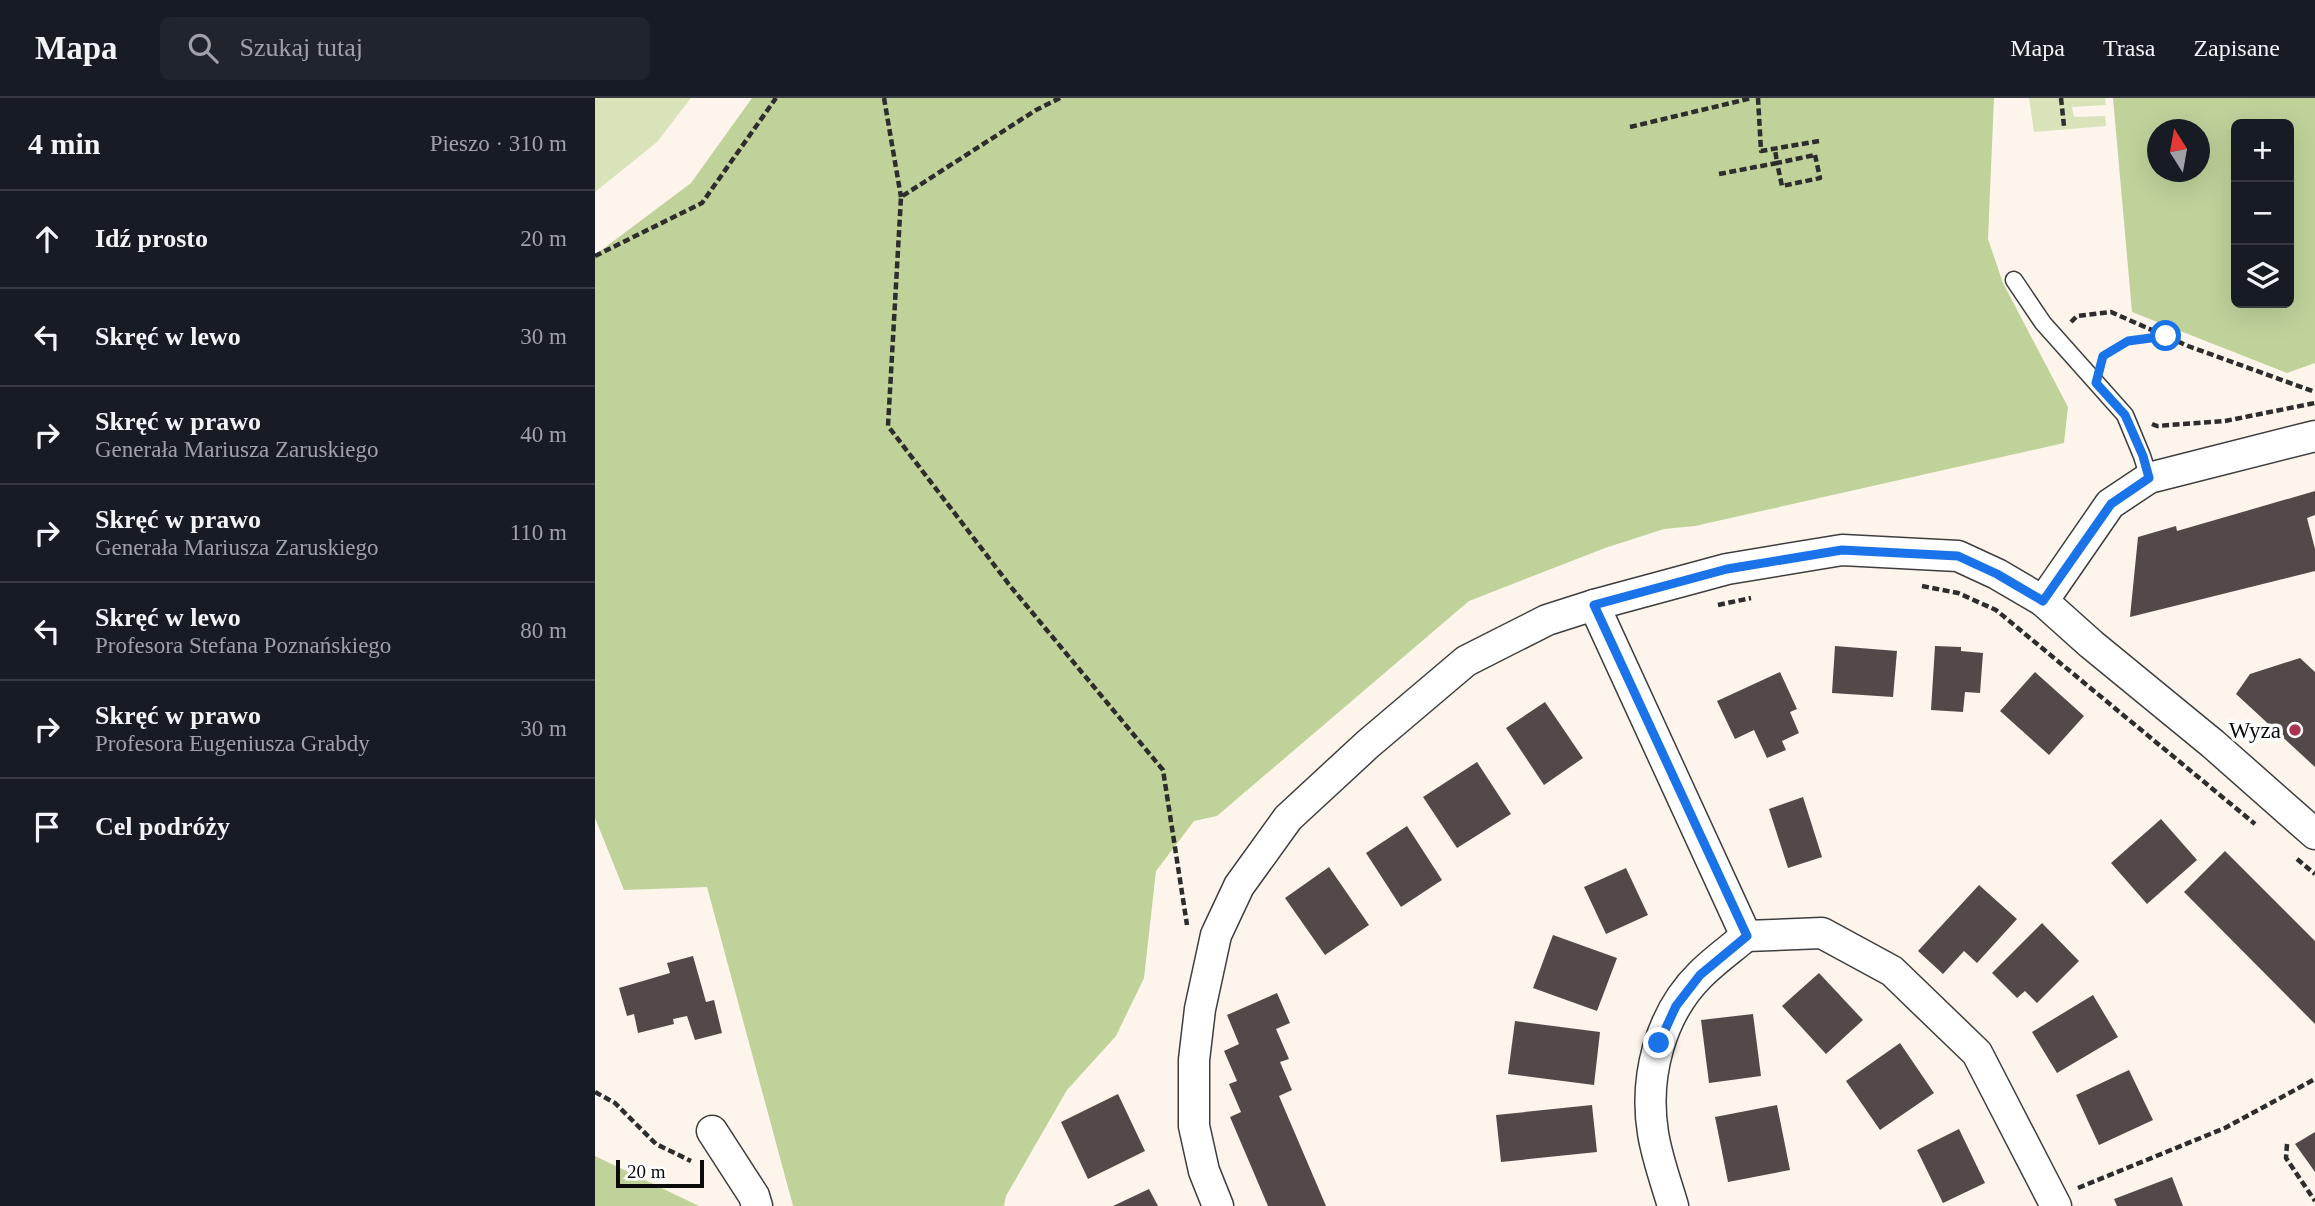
<!DOCTYPE html>
<html lang="pl">
<head>
<meta charset="utf-8">
<style>
  body { margin:0; font-family:"Times New Roman",serif; background:#20242c; color:#f1f3f6 }
  .controls { position:absolute; right:21px; top:21px; display:grid; overflow:hidden; border-radius:10px; box-shadow:0 7px 28px #0002 }
  .controls button { width:63px; height:63px; display:grid; place-items:center; padding:0; border:0; border-bottom:2px solid #363941; background:#171b24; color:#f1f3f6; font:35px sans-serif }
  .compass { position:absolute; left:1552px; top:21px; width:63px; height:63px; border-radius:50%; background:#171b24; box-shadow:0 7px 28px #0002; rotate:349deg }
  .scale { position:absolute; left:21px; bottom:18px; width:88px; box-sizing:border-box; padding-left:7px; border:4px solid #0b0b0b; border-top:0; font-size:19px; line-height:24px; white-space:nowrap; color:#0b0b0b; -webkit-text-stroke:5px #fff; paint-order:stroke }
  .stop { position:absolute; width:21px; height:21px; margin:-16px; border:5px solid #1a73e8; border-radius:50%; background:#fff }
  .stop.end { background:#1a73e8; border-color:#fff; box-shadow:0 2px 7px #0008 }
  .list { margin:0; padding:0; list-style:none }
  h2 { display:flex; justify-content:space-between; align-items:center; height:91px; margin:0; padding:0 28px; font-size:30px }
  h2 small { font-size:23px; font-weight:400; color:#9ea1a6 }
  .list li { display:grid; grid-template-columns:46px 1fr auto; gap:21px; align-items:center; box-sizing:border-box; height:98px; padding:0 28px; border-top:2px solid #363941 }
  .list b { display:block; font-size:26px; white-space:nowrap }
  .list p { margin:0; font-size:23px; white-space:nowrap; color:#9ea1a6 }
  .list em { font-size:23px; font-style:normal; color:#9ea1a6 }
  .icon { flex:none; width:38px; height:38px; fill:none; stroke:currentColor; stroke-width:2; stroke-linecap:round; stroke-linejoin:round }
  .map { position:relative; flex:none; width:1720px; height:1108px; overflow:hidden }
  header { display:flex; align-items:center; gap:42px; box-sizing:border-box; height:98px; padding:0 35px; background:#171b24; border-bottom:2px solid #363941 }
  header strong { font-size:33px }
  nav { display:flex; gap:38px; margin-inline-start:auto; font-size:24px }
  .search { width:490px; height:63px; background:#20242c; display:flex; align-items:center; gap:18px; box-sizing:border-box; padding:0 24px; border-radius:10px; color:#9ea1a6; font-size:26px }
  main { display:flex }
  aside { flex:1; background:#171b24 }
  .map>svg:first-child { display:block }
  .green { fill:#d8e3b9 }
  .forest { fill:#bfd29a; fill-rule:evenodd }
  .building { fill:#524a49 }
  .lines { fill:none; stroke-linecap:round; stroke-linejoin:round }
  .lane-casing { stroke:#3e3e3e; stroke-width:19 }
  .street-casing { stroke:#3e3e3e; stroke-width:33 }
  .path { stroke:#2d2d2d; stroke-width:4.5; stroke-dasharray:7 3.5; stroke-linecap:butt }
  .lane { stroke:#fff; stroke-width:16 }
  .street { stroke:#fff; stroke-width:30 }
  .route { stroke:#1a73e8; stroke-width:9 }
  .poi-dot { fill:#ab3352; stroke:#fff; stroke-width:2.5 }
  .labels { text-anchor:middle; stroke-width:7; stroke-linejoin:round; paint-order:stroke }
  .poi-label { font-size:23px; fill:#0b0b0b; stroke:#fff; text-anchor:end }
</style>
</head>
<body>
<header>
<strong>Mapa</strong>
<div class="search"><svg class="icon" aria-label="search" viewBox="0 0 24 24"><circle cx="10" cy="10" r="6"/><path d="M15 15l6 6"/></svg>Szukaj tutaj</div>
<nav><a>Mapa</a><a>Trasa</a><a>Zapisane</a></nav>
</header>
<main>
<aside>
<h2>4 min<small>Pieszo · 310 m</small></h2>
<ul class="list">
<li><svg class="icon" aria-label="ahead" viewBox="0 0 24 24"><path d="M12 20V5M6 11l6-6 6 6"/></svg><div><b>Idź prosto</b></div><em>20 m</em></li>
<li><svg class="icon" aria-label="left" viewBox="0 0 24 24"><path d="M17 20v-9H6M10 6l-5 5 5 5"/></svg><div><b>Skręć w lewo</b></div><em>30 m</em></li>
<li><svg class="icon" aria-label="right" viewBox="0 0 24 24"><path d="M7 20v-9h11M14 6l5 5-5 5"/></svg><div><b>Skręć w prawo</b><p>Generała Mariusza Zaruskiego</p></div><em>40 m</em></li>
<li><svg class="icon" aria-label="right" viewBox="0 0 24 24"><path d="M7 20v-9h11M14 6l5 5-5 5"/></svg><div><b>Skręć w prawo</b><p>Generała Mariusza Zaruskiego</p></div><em>110 m</em></li>
<li><svg class="icon" aria-label="left" viewBox="0 0 24 24"><path d="M17 20v-9H6M10 6l-5 5 5 5"/></svg><div><b>Skręć w lewo</b><p>Profesora Stefana Poznańskiego</p></div><em>80 m</em></li>
<li><svg class="icon" aria-label="right" viewBox="0 0 24 24"><path d="M7 20v-9h11M14 6l5 5-5 5"/></svg><div><b>Skręć w prawo</b><p>Profesora Eugeniusza Grabdy</p></div><em>30 m</em></li>
<li><svg class="icon" aria-label="arrive" viewBox="0 0 24 24"><path d="M6 21V4h12l-3 4 3 4H6"/></svg><div><b>Cel podróży</b></div></li>
</ul>
</aside>
<div class="map">
<svg width="1720" height="1108" viewBox="0 0 1720 1108">
  <rect width="100%" height="100%" fill="#fdf5eb"/>
  <g class="green">
    <polygon points="0,0 96,0 62,44 0,94"/>
    <polygon points="1434,0 1510,0 1511,7 1477,9 1479,19 1510,18 1511,28 1439,34"/>
  </g>
  <g class="forest">
    <polygon points="157,0 1399,0 1393,141 1408,185 1473,309 1469,345 1100,428 1069,431 1010,450 874,503 622,718 599,723 561,773 549,880 521,938 472,992 411,1098 409,1108 198,1108 112,789 29,792 0,720 0,157 96,85"/>
    <path d="M1518,0h202v265l-28,10 -155,-61zM1641,26h53v179h-53zM1562,32h42v42h-42z"/>
    <polygon points="0,1058 104,1108 0,1108"/>
  </g>
  <g class="building">
    <polygon points="1720,393 1720,417 1712,420 1720,451 1720,473 1535,519 1543,439 1581,428 1582,433"/>
    <polygon points="1240,548 1302,553 1298,599 1237,595"/>
    <polygon points="1340,548 1366,549 1366,553 1388,555 1385,595 1370,594 1368,614 1336,612"/>
    <polygon points="1705,560 1720,574 1720,669 1641,596 1655,576"/>
    <polygon points="1185,574 1202,611 1195,614 1204,635 1187,643 1191,652 1172,660 1159,632 1140,641 1122,603"/>
    <polygon points="1440,574 1489,618 1454,657 1405,613"/>
    <polygon points="950,604 988,660 949,687 911,630"/>
    <polygon points="882,664 916,716 862,750 828,699"/>
    <polygon points="1208,699 1227,759 1193,770 1174,711"/>
    <polygon points="1566,721 1602,762 1552,806 1516,765"/>
    <polygon points="812,728 847,782 806,809 771,755"/>
    <polygon points="1630,753 1720,843 1720,926 1589,794"/>
    <polygon points="734,769 774,827 730,857 690,800"/>
    <polygon points="1031,770 1053,817 1011,836 989,789"/>
    <polygon points="1384,787 1422,821 1382,865 1369,853 1348,876 1323,853"/>
    <polygon points="1447,825 1484,863 1442,905 1430,893 1422,900 1397,875"/>
    <polygon points="958,837 1022,860 1002,913 938,890"/>
    <polygon points="98,858 111,904 119,902 127,935 100,942 92,918 78,921 79,926 43,935 39,916 32,918 24,890 75,875 72,865"/>
    <polygon points="1224,875 1268,922 1231,956 1187,908"/>
    <polygon points="682,895 695,925 681,931 694,961 685,964 697,992 684,998 731,1108 673,1108 635,1019 646,1014 634,986 642,983 629,953 644,946 632,917"/>
    <polygon points="1498,897 1523,939 1462,975 1437,934"/>
    <polygon points="1158,916 1166,978 1114,985 1106,922"/>
    <polygon points="920,923 1005,934 999,987 913,976"/>
    <polygon points="1305,945 1339,995 1285,1032 1251,983"/>
    <polygon points="1534,972 1558,1022 1504,1047 1481,997"/>
    <polygon points="523,996 550,1053 493,1081 466,1024"/>
    <polygon points="997,1007 1002,1054 906,1064 901,1017"/>
    <polygon points="1182,1007 1195,1072 1133,1084 1120,1019"/>
    <polygon points="1364,1031 1390,1085 1348,1105 1322,1052"/>
    <polygon points="1720,1034 1720,1074 1700,1046"/>
    <polygon points="1577,1079 1588,1108 1522,1108 1519,1101"/>
    <polygon points="554,1091 563,1108 518,1108"/>
  </g>
  <g class="lines">
    <defs>
      <polyline id="lane" points="1419,182 1448,225 1530,317 1547,358 1554,380"/>
      <g id="street">
        <polyline points="1448,503 1496,546 1618,646 1720,736"/>
        <polyline points="999,507 1151,838 1227,835 1297,873 1382,955 1461,1108"/>
        <polyline points="117,1033 159,1098 162,1108"/>
        <polyline points="623,1108 609,1073 599,1028 599,962 605,911 621,837 644,788 693,720 773,646 871,563 952,522 999,507 1132,471 1247,452 1363,458 1402,476 1448,503 1515,406 1554,380 1720,338"/>
        <path d="M1078,1108c-7,-24 -16,-48 -20,-73 -9,-56 7,-119 48,-159 14,-14 31,-26 45,-38"/>
      </g>
    </defs>
    <use href="#lane" class="lane-casing"/>
    <use href="#street" class="street-casing"/>
    <g class="path">
      <polyline points="289,0 306,99"/>
      <polyline points="465,0 441,12 306,99 293,328 416,489 568,672 592,827"/>
      <polyline points="1163,0 1166,53 1224,43"/>
      <polyline points="1466,0 1469,28"/>
      <polyline points="1035,29 1157,0"/>
      <polygon points="1220,57 1225,80 1187,88 1182,65"/>
      <polyline points="1124,76 1182,65 1180,51"/>
      <polyline points="0,158 107,105 181,0"/>
      <polyline points="1476,224 1482,218 1516,214 1593,248 1720,294"/>
      <polyline points="1508,260 1533,243 1570,238"/>
      <polyline points="1557,326 1562,328 1630,323 1720,305"/>
      <polyline points="1327,488 1363,495 1401,512 1660,726"/>
      <polyline points="1123,507 1156,500"/>
      <polyline points="1702,761 1720,776"/>
      <polyline points="0,994 20,1005 61,1046 96,1063"/>
      <polyline points="1692,1046 1691,1060 1720,1103"/>
      <polyline points="1483,1090 1630,1030 1720,981"/>
    </g>
    <use href="#lane" class="lane"/>
    <use href="#street" class="street"/>
  </g>
  <g class="lines">
    <polyline class="route" points="1064,945 1081,908 1105,877 1152,838 999,507 1132,471 1247,452 1363,458 1402,476 1448,503 1516,406 1554,380 1548,358 1530,317 1501,285 1508,258 1533,243 1571,238"/>
  </g>
  <circle class="poi-dot" cx="1700" cy="632" r="7"/>
  <g class="labels">
    <g class="poi-label">
      <text x="1686" y="640">Wyza</text>
    </g>
  </g>
</svg>
<div class="controls">
<button>+</button>
<button>−</button>
<button><svg class="icon" aria-label="layers" viewBox="0 0 24 24"><path d="M12 4l9 5-9 5-9-5zM3 14l9 5 9-5"/></svg></button>
</div>
<svg class="compass" viewBox="-18 -18 36 36"><path d="M0-13l5 13h-10z" fill="#e53935"/><path d="M0 13l5-13h-10z" fill="#9ea1a6"/></svg>
<div class="scale">20 m</div>
<div class="stop" style="left:1571px;top:238px"></div>
<div class="stop end" style="left:1064px;top:945px"></div>
</div>
</main>
</body>
</html>
